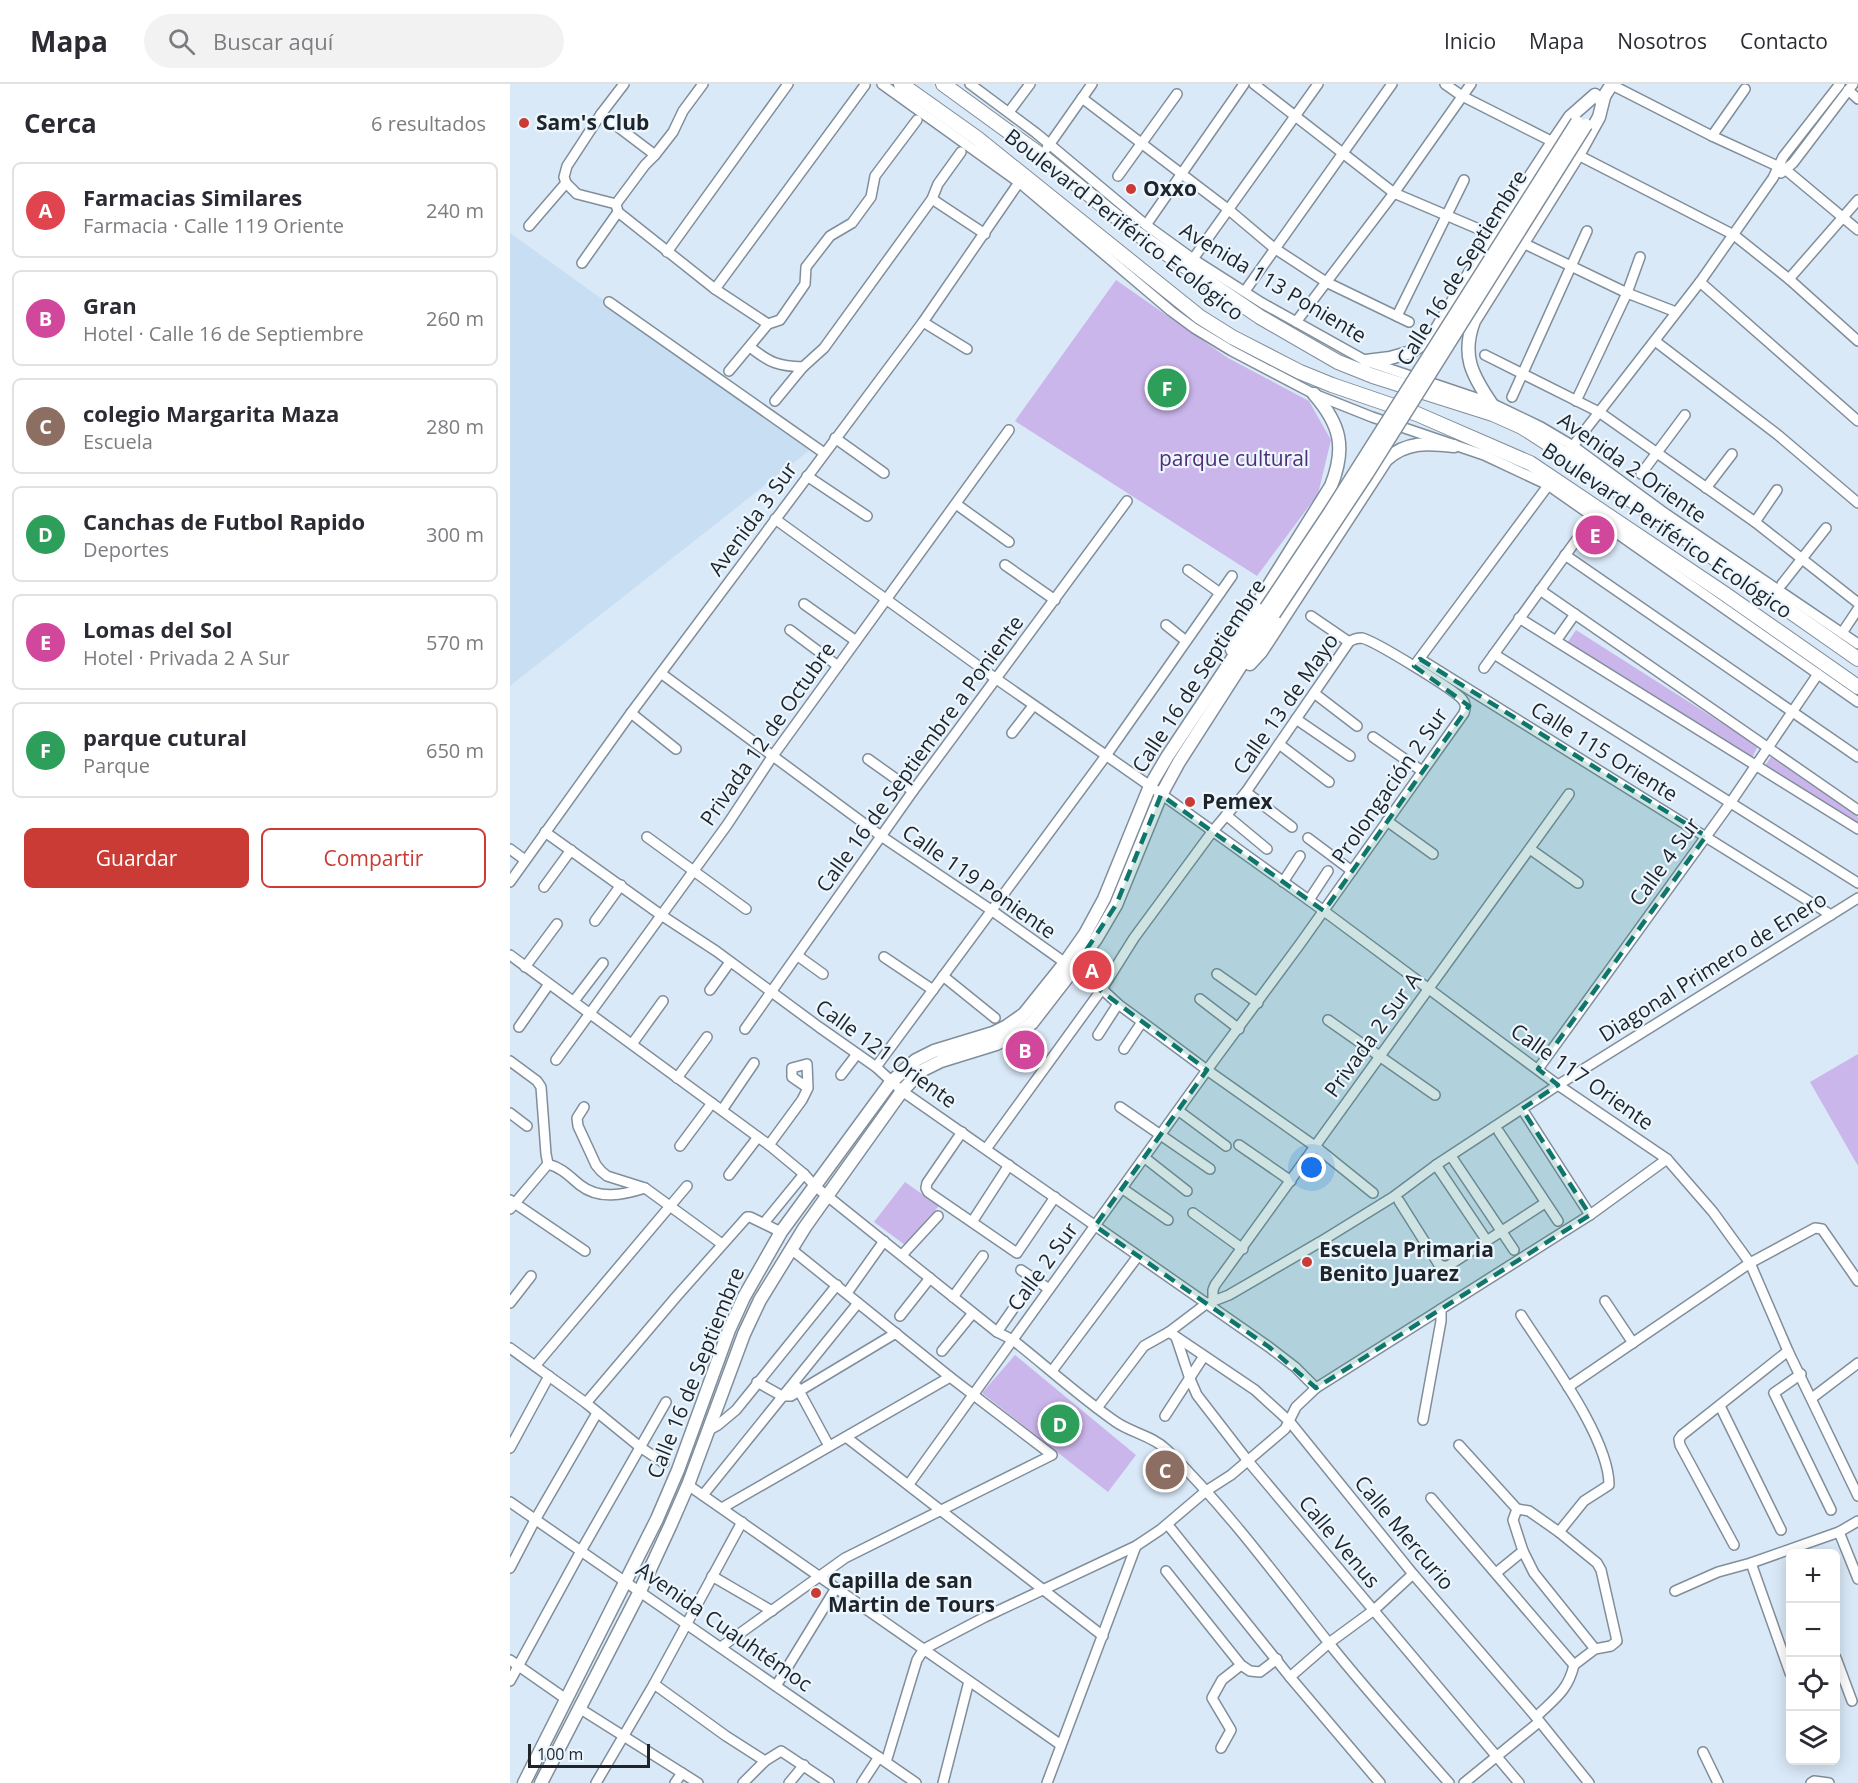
<!DOCTYPE html>
<html lang="es">
<head>
<meta charset="utf-8">
<style>
  body { margin:0; font-family:"Open Sans",sans-serif; background:#f2f2f3; color:#2b2b33 }
  .controls { position:absolute; right:18px; bottom:18px; display:grid; overflow:hidden; border-radius:9px; box-shadow:0 3px 15px #0003 }
  .controls button { width:54px; height:54px; display:grid; place-items:center; padding:0; border:0; border-bottom:2px solid #e1e1e2; background:#fff; color:#2b2b33; font:30px sans-serif }
  .scale { position:absolute; left:18px; bottom:15px; width:122px; box-sizing:border-box; padding-left:6px; border:3px solid #1e2429; border-top:0; font-size:16px; line-height:21px; white-space:nowrap; color:#1e2429; -webkit-text-stroke:4px #ecf6fe; paint-order:stroke }
  .you { position:absolute; left:802px; top:1084px; width:21px; height:21px; margin:-15px; border:4px solid #fff; border-radius:50%; background:#1a73e8; box-shadow:0 0 0 9px #1a73e833 }
  .badge { display:grid; place-items:center; width:39px; height:39px; border-radius:50%; background:#c93b34; color:#fff; font-size:20px; font-weight:700 }
  .pin { position:absolute; translate:-50% -50%; border:3px solid #fff; box-shadow:0 2px 6px #0006 }
  .list { margin:0; padding:0; list-style:none }
  h2 { display:flex; justify-content:space-between; align-items:center; height:78px; margin:0; padding:0 24px; font-size:26px }
  h2 small { font-size:20px; font-weight:400; color:#7c7c81 }
  .list li { display:grid; grid-template-columns:39px 1fr auto; gap:18px; align-items:center; box-sizing:border-box; height:96px; margin:0 12px 12px; padding:0 12px; border:2px solid #e1e1e2; border-radius:9px }
  .list b { display:block; font-size:22px; white-space:nowrap }
  .list p { margin:0; font-size:20px; white-space:nowrap; color:#7c7c81 }
  .list em { font-size:20px; font-style:normal; color:#7c7c81 }
  .actions { display:flex; gap:12px; padding:18px 24px }
  .actions a { flex:1; padding:14px 0; border:2px solid #c93b34; border-radius:9px; text-align:center; font-size:21px; color:#c93b34 }
  .actions .main { background:#c93b34; color:#fff }
  .icon { flex:none; width:33px; height:33px; fill:none; stroke:currentColor; stroke-width:2; stroke-linecap:round; stroke-linejoin:round }
  .map { position:relative; flex:none; width:1348px; height:1699px; overflow:hidden }
  header { display:flex; align-items:center; gap:36px; box-sizing:border-box; height:84px; padding:0 30px; background:#fff; border-bottom:2px solid #e1e1e2 }
  header strong { font-size:28px }
  nav { display:flex; gap:33px; margin-inline-start:auto; font-size:21px }
  .search { width:420px; height:54px; background:#f2f2f3; display:flex; align-items:center; gap:15px; box-sizing:border-box; padding:0 21px; border-radius:33px; color:#7c7c81; font-size:22px }
  main { display:flex }
  aside { flex:1; background:#fff }
  .map>svg:first-child { display:block }
  .built { fill:#c8def2 }
  .green { fill:#cbb6eb }
  .lines { fill:none; stroke-linecap:round; stroke-linejoin:round }
  .minor-casing { stroke:#808e9b; stroke-width:12 }
  .major-casing { stroke:#808e9b; stroke-width:15 }
  .highway-casing { stroke:#808e9b; stroke-width:16 }
  .minor { stroke:#fff; stroke-width:9 }
  .major { stroke:#fff; stroke-width:12 }
  .highway { stroke:#fff; stroke-width:14 }
  .major-bridge-casing { stroke:#808e9b; stroke-width:15; stroke-linecap:butt }
  .major-bridge { stroke:#fff; stroke-width:12 }
  .marked { fill:#0f766e; fill-opacity:0.2; stroke:#0f766e; stroke-width:4.5; stroke-dasharray:12 8; stroke-linejoin:round }
  .poi-dot { fill:#c93b34; stroke:#ecf6fe; stroke-width:2 }
  .labels { text-anchor:middle; stroke-width:4.5; stroke-linejoin:round; paint-order:stroke }
  .poi-label { font-size:21px; font-weight:bold; fill:#1e2429; stroke:#ecf6fe; text-anchor:start }
  .street-label { font-size:21px; fill:#1e2429; stroke:#ecf6fe }
  .park-label { font-size:21px; fill:#522d7b; stroke:#ecf6fe }
</style>
</head>
<body>
<header>
<strong>Mapa</strong>
<div class="search"><svg class="icon" aria-label="search" viewBox="0 0 24 24"><circle cx="10" cy="10" r="6"/><path d="M15 15l6 6"/></svg>Buscar aquí</div>
<nav><a>Inicio</a><a>Mapa</a><a>Nosotros</a><a>Contacto</a></nav>
</header>
<main>
<aside>
<h2>Cerca<small>6 resultados</small></h2>
<ul class="list">
<li><span class="badge" style="background:#e0444e">A</span><div><b>Farmacias Similares</b><p>Farmacia · Calle 119 Oriente</p></div><em>240 m</em></li>
<li><span class="badge" style="background:#d1479c">B</span><div><b>Gran</b><p>Hotel · Calle 16 de Septiembre</p></div><em>260 m</em></li>
<li><span class="badge" style="background:#8d6e63">C</span><div><b>colegio Margarita Maza</b><p>Escuela</p></div><em>280 m</em></li>
<li><span class="badge" style="background:#2e9e5b">D</span><div><b>Canchas de Futbol Rapido</b><p>Deportes</p></div><em>300 m</em></li>
<li><span class="badge" style="background:#d1479c">E</span><div><b>Lomas del Sol</b><p>Hotel · Privada 2 A Sur</p></div><em>570 m</em></li>
<li><span class="badge" style="background:#2e9e5b">F</span><div><b>parque cutural</b><p>Parque</p></div><em>650 m</em></li>
</ul>
<div class="actions"><a class="main">Guardar</a><a>Compartir</a></div>
</aside>
<div class="map">
<svg width="1348" height="1699" viewBox="0 0 1348 1699">
  <rect width="100%" height="100%" fill="#dae9f8"/>
  <polygon class="built" points="0,149 301,365 0,602"/>
  <g class="green">
    <polygon points="606,196 718,274 799,317 821,356 808,410 747,492 505,337"/>
    <polygon points="1066,546 1248,662 1242,674 1057,559"/>
    <polygon points="1261,673 1348,733 1348,742 1254,683"/>
    <polygon points="1348,970 1348,1082 1300,998"/>
    <polygon points="395,1098 429,1122 395,1161 364,1138"/>
    <polygon points="505,1271 626,1371 598,1408 472,1309"/>
  </g>
  <g class="lines">
    <defs>
      <g id="minor">
        <polyline points="372,0 510,99 661,227 684,244 722,267 804,310 862,333 974,371 1038,401 1348,618"/>
        <polyline points="460,0 526,49 636,141 683,175 752,219 856,277 981,319 1031,343 1063,362 1156,430 1348,560"/>
        <polyline points="744,0 884,109 971,146"/>
        <polyline points="935,0 952,12 1043,58"/>
        <polyline points="1102,1 1202,52 1276,86 1348,146"/>
        <polyline points="1338,6 1348,15"/>
        <polyline points="572,14 719,126 764,164 816,198 899,238"/>
        <polyline points="499,28 520,0"/>
        <polyline points="91,30 145,71"/>
        <polyline points="1202,52 1235,5"/>
        <polyline points="537,64 582,0"/>
        <polyline points="1068,71 1224,151 1279,195 1348,257"/>
        <polyline points="1271,89 1283,79 1343,0"/>
        <polyline points="608,92 667,10"/>
        <polyline points="56,99 67,110 106,120"/>
        <polyline points="422,115 475,150"/>
        <polyline points="108,128 205,205 258,240"/>
        <polyline points="636,141 734,0"/>
        <polyline points="19,142 56,99 54,93 57,82 91,30 114,0"/>
        <polyline points="1013,159 1117,209 1166,228"/>
        <polyline points="157,168 278,0"/>
        <polyline points="683,175 808,0"/>
        <polyline points="72,179 108,128 106,120 135,81 145,71 163,48 173,27 193,0"/>
        <polyline points="1279,195 1348,116"/>
        <polyline points="1190,198 1348,337"/>
        <polyline points="205,205 355,1"/>
        <polyline points="735,207 882,0"/>
        <polyline points="99,218 314,369"/>
        <polyline points="887,232 954,96"/>
        <polyline points="413,238 457,265"/>
        <polyline points="786,238 884,109 961,0"/>
        <polyline points="1145,257 1268,351 1348,419"/>
        <path d="M240,263c20,16 28,19 53,20"/>
        <polyline points="975,271 1089,328 1245,438 1348,519"/>
        <polyline points="219,287 258,240 270,236 295,200 296,183 320,152 342,139 361,113 365,92 407,36"/>
        <polyline points="1002,313 1077,147"/>
        <polyline points="265,317 293,283 314,264 422,115 428,100 451,68"/>
        <polyline points="1066,317 1117,209 1130,173"/>
        <polyline points="325,354 374,389"/>
        <polyline points="1059,367 1190,198 1263,94 1273,73 1330,0"/>
        <polyline points="1131,390 1175,331"/>
        <polyline points="297,392 357,432"/>
        <polyline points="1196,404 1222,370"/>
        <polyline points="446,420 499,458"/>
        <polyline points="265,435 485,594 640,702 814,827 1048,1001 1157,1075 1203,1128 1240,1179 1278,1267 1348,1412"/>
        <polyline points="1245,438 1267,406"/>
        <polyline points="1055,471 1348,673"/>
        <polyline points="495,481 545,516"/>
        <polyline points="678,486 710,509"/>
        <polyline points="1272,500 1316,444"/>
        <polyline points="1030,506 1348,726"/>
        <polyline points="294,520 346,557"/>
        <polyline points="801,532 839,558"/>
        <polyline points="1009,534 1348,745"/>
        <polyline points="656,541 676,557"/>
        <polyline points="280,546 328,582"/>
        <polyline points="1332,549 1348,525"/>
        <polyline points="1046,557 1065,530"/>
        <polyline points="984,570 1348,799"/>
        <polyline points="910,575 1321,831"/>
        <polyline points="907,578 1040,399"/>
        <polyline points="974,584 1083,433"/>
        <polyline points="152,590 371,752 481,826 592,905 608,920 697,986 806,1063 863,1109"/>
        <polyline points="804,609 847,642"/>
        <polyline points="121,629 166,665"/>
        <polyline points="786,635 840,672"/>
        <polyline points="502,649 523,622"/>
        <polyline points="863,653 912,687"/>
        <polyline points="769,660 819,698"/>
        <polyline points="358,675 403,707"/>
        <polyline points="736,708 782,743"/>
        <polyline points="716,731 757,765"/>
        <polyline points="877,737 923,770"/>
        <polyline points="35,748 151,831 206,867 309,943 366,983 392,1007 759,1263 785,1283 806,1304"/>
        <polyline points="137,753 236,825"/>
        <polyline points="798,754 842,787"/>
        <polyline points="0,765 15,776"/>
        <polyline points="1020,765 1068,799"/>
        <polyline points="0,798 121,629 413,238 512,94"/>
        <polyline points="773,798 790,772"/>
        <polyline points="34,803 61,766"/>
        <polyline points="799,816 818,787"/>
        <polyline points="85,837 111,801"/>
        <path d="M0,871l259,190 35,29 12,13 181,145 16,8c34,27 67,57 103,82 16,11 37,14 51,28 60,59 109,126 161,192 38,48 80,94 121,141"/>
        <polyline points="288,872 313,890"/>
        <polyline points="374,873 423,906"/>
        <polyline points="15,883 47,840"/>
        <polyline points="707,890 748,919"/>
        <polyline points="433,892 485,934"/>
        <polyline points="200,906 220,878"/>
        <polyline points="690,915 729,945"/>
        <polyline points="64,917 93,879"/>
        <polyline points="818,936 925,1011"/>
        <polyline points="9,943 39,900"/>
        <polyline points="235,945 403,707 617,417"/>
        <polyline points="588,951 608,920"/>
        <polyline points="122,960 153,917"/>
        <polyline points="614,965 632,938"/>
        <polyline points="46,976 217,741 262,673 499,346"/>
        <path d="M0,977l27,20 4,6 5,67 2,10c14,4 21,12 32,21 19,15 43,10 65,3"/>
        <polyline points="366,983 595,673 722,492"/>
        <polyline points="1028,985 1221,718 1308,590"/>
        <polyline points="331,991 347,970"/>
        <polyline points="167,994 197,953"/>
        <polyline points="74,1023 67,1034 68,1042 86,1081 91,1087 97,1092 135,1104 212,1160"/>
        <polyline points="610,1023 700,1085"/>
        <polyline points="1012,1025 1080,1131"/>
        <polyline points="212,1026 244,979"/>
        <polyline points="669,1027 716,1062"/>
        <polyline points="0,1029 17,1042"/>
        <polyline points="452,1048 417,1099 416,1104 418,1108 507,1169 545,1113"/>
        <polyline points="989,1048 1048,1137"/>
        <polyline points="259,1061 292,1016 298,1004 297,980 282,984 282,993 298,1004"/>
        <polyline points="729,1061 781,1097"/>
        <polyline points="170,1062 202,1019"/>
        <polyline points="941,1072 1004,1166"/>
        <polyline points="635,1074 677,1107"/>
        <polyline points="926,1081 977,1157"/>
        <polyline points="219,1091 248,1053"/>
        <polyline points="613,1105 658,1136"/>
        <polyline points="0,1116 75,1167"/>
        <polyline points="889,1117 928,1179 932,1182 938,1182 1035,1119"/>
        <polyline points="0,1125 38,1080"/>
        <polyline points="683,1129 733,1165"/>
        <polyline points="462,1138 499,1081"/>
        <polyline points="254,1139 294,1090"/>
        <polyline points="392,1171 428,1132"/>
        <polyline points="511,1186 539,1205"/>
        <polyline points="337,1209 374,1157"/>
        <polyline points="443,1213 473,1172"/>
        <polyline points="703,1216 703,1206 705,1201 1059,710"/>
        <polyline points="1095,1217 1123,1259"/>
        <polyline points="0,1219 21,1192"/>
        <polyline points="390,1232 420,1194"/>
        <polyline points="487,1248 524,1195"/>
        <polyline points="659,1248 745,1306 780,1338 903,1490 1026,1633 1079,1699"/>
        <polyline points="666,1253 680,1295 687,1311 738,1377 1009,1699"/>
        <polyline points="0,1264 76,1319 130,1363 154,1379"/>
        <polyline points="432,1267 463,1229"/>
        <polyline points="25,1282 177,1102"/>
        <polyline points="542,1287 628,1172"/>
        <polyline points="1291,1290 1264,1309 1321,1426"/>
        <polyline points="247,1298 272,1312 281,1312 386,1249"/>
        <polyline points="287,1303 319,1362"/>
        <polyline points="1058,1303 1240,1179 1305,1144 1312,1145 1348,1197"/>
        <polyline points="1302,1314 1348,1279"/>
        <polyline points="76,1319 166,1213 237,1133 240,1133 271,1148"/>
        <polyline points="1210,1322 1271,1446"/>
        <polyline points="587,1324 634,1262 659,1248 696,1220 719,1211 810,1158 883,1113 926,1081 1048,1001 1348,814"/>
        <polyline points="655,1332 694,1272"/>
        <polyline points="913,1336 931,1237 931,1225"/>
        <polyline points="199,1346 208,1341 226,1326 327,1201"/>
        <polyline points="336,1353 593,1552"/>
        <polyline points="949,1361 1007,1425"/>
        <polyline points="0,1364 39,1292"/>
        <path d="M399,1400l298,-414 93,-126 164,-231c2,-6 2,-9 -2,-14 -9,-10 -87,-58 -100,-61 -5,0 -9,1 -13,4l-103,150 -34,40 -78,106 -32,51 -116,160"/>
        <polyline points="178,1401 551,1661"/>
        <polyline points="193,1411 348,1219"/>
        <polyline points="921,1414 1064,1581"/>
        <polyline points="0,1418 406,1699"/>
        <polyline points="212,1424 440,1293"/>
        <path d="M1007,1425l12,2 30,21 25,-31 25,-16c0,-48 -62,-129 -88,-170"/>
        <polyline points="658,1441 780,1593 870,1699"/>
        <polyline points="1329,1448 1348,1495"/>
        <polyline points="1224,1461 1170,1361 1169,1355 1172,1351 1278,1267"/>
        <polyline points="1013,1467 1024,1489 1085,1565"/>
        <polyline points="1241,1479 1280,1589"/>
        <polyline points="0,1484 25,1436 87,1329"/>
        <polyline points="656,1487 731,1581 740,1587 750,1588 767,1575"/>
        <polyline points="986,1489 1013,1467 1003,1436 1007,1425"/>
        <polyline points="202,1492 262,1527"/>
        <polyline points="1165,1507 1208,1488 1241,1479 1329,1448 1348,1437"/>
        <polyline points="211,1563 335,1474 542,1371 440,1293 281,1165"/>
        <polyline points="1326,1574 1342,1617"/>
        <polyline points="0,1576 56,1615"/>
        <polyline points="780,1593 819,1559 864,1526 903,1490"/>
        <polyline points="0,1597 71,1467 156,1318"/>
        <polyline points="144,1600 216,1652 255,1677"/>
        <polyline points="266,1602 326,1504"/>
        <polyline points="69,1624 188,1699"/>
        <path d="M1026,1633c18,-18 32,-26 38,-52l21,-16 16,-3 6,-5 -16,-71 -4,-7 -38,-31"/>
        <polyline points="711,1664 721,1646 702,1614 712,1596 731,1581"/>
        <polyline points="1193,1668 1208,1699"/>
        <polyline points="376,1678 407,1576 414,1565 475,1533 626,1462 650,1446 696,1407 721,1391 775,1345 786,1323 806,1304 1080,1131 1157,1075"/>
        <polyline points="86,1699 144,1600 232,1438"/>
        <polyline points="165,1699 172,1689"/>
        <polyline points="233,1699 255,1677 271,1667 319,1699"/>
        <polyline points="279,1699 294,1681"/>
        <polyline points="352,1699 369,1673"/>
        <polyline points="433,1699 459,1597"/>
        <polyline points="537,1699 626,1462"/>
        <polyline points="954,1699 1029,1638"/>
        <polyline points="1301,1699 1304,1697 1319,1699"/>
      </g>
      <g id="major">
        <polyline points="1091,17 1102,0"/>
        <polyline points="856,277 880,274 901,268 922,253 983,150 1043,58 1060,33 1085,11"/>
        <path d="M981,319c-19,-28 -30,-48 -17,-82l104,-166 21,-38 5,-20"/>
        <path d="M722,566l17,-33 82,-131c15,-38 10,-61 -17,-92"/>
        <path d="M740,580l11,-12 125,-192c20,-19 43,-17 68,-14"/>
        <polyline points="14,1699 147,1435 168,1386 219,1246 234,1213 271,1148 381,998 406,976 424,967 483,949 497,942 514,930 554,880 575,850 594,815 640,702 657,673 756,524"/>
        <polyline points="31,1699 130,1507 161,1440 178,1401 234,1250 250,1216 295,1143 392,1007 411,987 431,977 486,960 503,952 522,939 563,886 586,855 606,821 651,711 669,678 764,530"/>
      </g>
      <g id="highway">
        <polyline points="391,0 467,54 690,233 722,253 790,288 822,301 907,330 1020,379 1215,510 1348,603"/>
        <polyline points="433,0 532,72 626,149 750,233 828,278 863,292 983,330 1012,343 1074,383 1348,575"/>
      </g>
    </defs>
    <use href="#minor" class="minor-casing"/>
    <use href="#major" class="major-casing"/>
    <use href="#highway" class="highway-casing"/>
    <use href="#minor" class="minor"/>
    <use href="#major" class="major"/>
    <use href="#highway" class="highway"/>
    <defs>
      <g id="major-bridge">
        <polyline points="756,524 820,428 1067,38"/>
        <polyline points="764,530 857,390 1076,41"/>
      </g>
    </defs>
    <use href="#major-bridge" class="major-bridge-casing"/>
    <use href="#major-bridge" class="major-bridge"/>
  </g>
  <path class="marked" d="M910,575l286,177 -168,233 20,16 -36,24 68,106 -274,173 -47,-41 -174,-121 112,-156 -134,-100 43,-65 45,-110 163,116 145,-205 -55,-40z"/>
  <g class="poi-dot">
    <circle cx="14" cy="39" r="6"/>
    <circle cx="621" cy="105" r="6"/>
    <circle cx="680" cy="718" r="6"/>
    <circle cx="797" cy="1178" r="6"/>
    <circle cx="306" cy="1509" r="6"/>
  </g>
  <g class="labels">
    <g class="poi-label">
      <text x="26" y="46">Sam's Club</text>
      <text x="633" y="112">Oxxo</text>
      <text x="692" y="725">Pemex</text>
      <text x="809" y="1173">Escuela Primaria<tspan x="809" dy="24">Benito Juarez</tspan></text>
      <text x="318" y="1504">Capilla de san<tspan x="318" dy="24">Martin de Tours</tspan></text>
    </g>
    <g class="street-label">
      <text transform="translate(614 141) rotate(38)" y="7">Boulevard Periférico Ecológico</text>
      <text transform="translate(952 184) rotate(-58)" y="7">Calle 16 de Septiembre</text>
      <text transform="translate(763 199) rotate(31)" y="7">Avenida 113 Poniente</text>
      <text transform="translate(1122 384) rotate(35)" y="7">Avenida 2 Oriente</text>
      <text transform="translate(243 435) rotate(-54)" y="7">Avenida 3 Sur</text>
      <text transform="translate(1157 447) rotate(34)" y="7">Boulevard Periférico Ecológico</text>
      <text transform="translate(689 592) rotate(-57)" y="7">Calle 16 de Septiembre</text>
      <text transform="translate(776 620) rotate(-55)" y="7">Calle 13 de Mayo</text>
      <text transform="translate(258 650) rotate(-55)" y="7">Privada 12 de Octubre</text>
      <text transform="translate(1094 668) rotate(32)" y="7">Calle 115 Oriente</text>
      <text transform="translate(410 670) rotate(-54)" y="7">Calle 16 de Septiembre a Poniente</text>
      <text transform="translate(880 702) rotate(-55)" y="7">Prolongación 2 Sur</text>
      <text transform="translate(1155 778) rotate(-54)" y="7">Calle 4 Sur</text>
      <text transform="translate(469 798) rotate(35)" y="7">Calle 119 Poniente</text>
      <text transform="translate(1203 883) rotate(-32)" y="7">Diagonal Primero de Enero</text>
      <text transform="translate(863 951) rotate(-54)" y="7">Privada 2 Sur A</text>
      <text transform="translate(376 970) rotate(36)" y="7">Calle 121 Oriente</text>
      <text transform="translate(1072 993) rotate(35)" y="7">Calle 117 Oriente</text>
      <text transform="translate(533 1183) rotate(-54)" y="7">Calle 2 Sur</text>
      <text transform="translate(186 1289) rotate(-68)" y="7">Calle 16 de Septiembre</text>
      <text transform="translate(894 1449) rotate(50)" y="7">Calle Mercurio</text>
      <text transform="translate(829 1458) rotate(50)" y="7">Calle Venus</text>
      <text transform="translate(214 1543) rotate(35)" y="7">Avenida Cuauhtémoc</text>
    </g>
    <g class="park-label">
      <text x="724" y="382">parque cultural</text>
    </g>
  </g>
</svg>
<div class="controls">
<button>+</button>
<button>−</button>
<button><svg class="icon" aria-label="locate" viewBox="0 0 24 24"><circle cx="12" cy="12" r="6"/><path d="M12 2v4M12 18v4M2 12h4M18 12h4"/></svg></button>
<button><svg class="icon" aria-label="layers" viewBox="0 0 24 24"><path d="M12 4l9 5-9 5-9-5zM3 14l9 5 9-5"/></svg></button>
</div>
<div class="scale">100 m</div>
<div class="you"></div>
<div class="pin badge" style="left:582px;top:886px;background:#e0444e">A</div>
<div class="pin badge" style="left:515px;top:966px;background:#d1479c">B</div>
<div class="pin badge" style="left:655px;top:1386px;background:#8d6e63">C</div>
<div class="pin badge" style="left:550px;top:1340px;background:#2e9e5b">D</div>
<div class="pin badge" style="left:1085px;top:451px;background:#d1479c">E</div>
<div class="pin badge" style="left:657px;top:304px;background:#2e9e5b">F</div>
</div>
</main>
</body>
</html>
